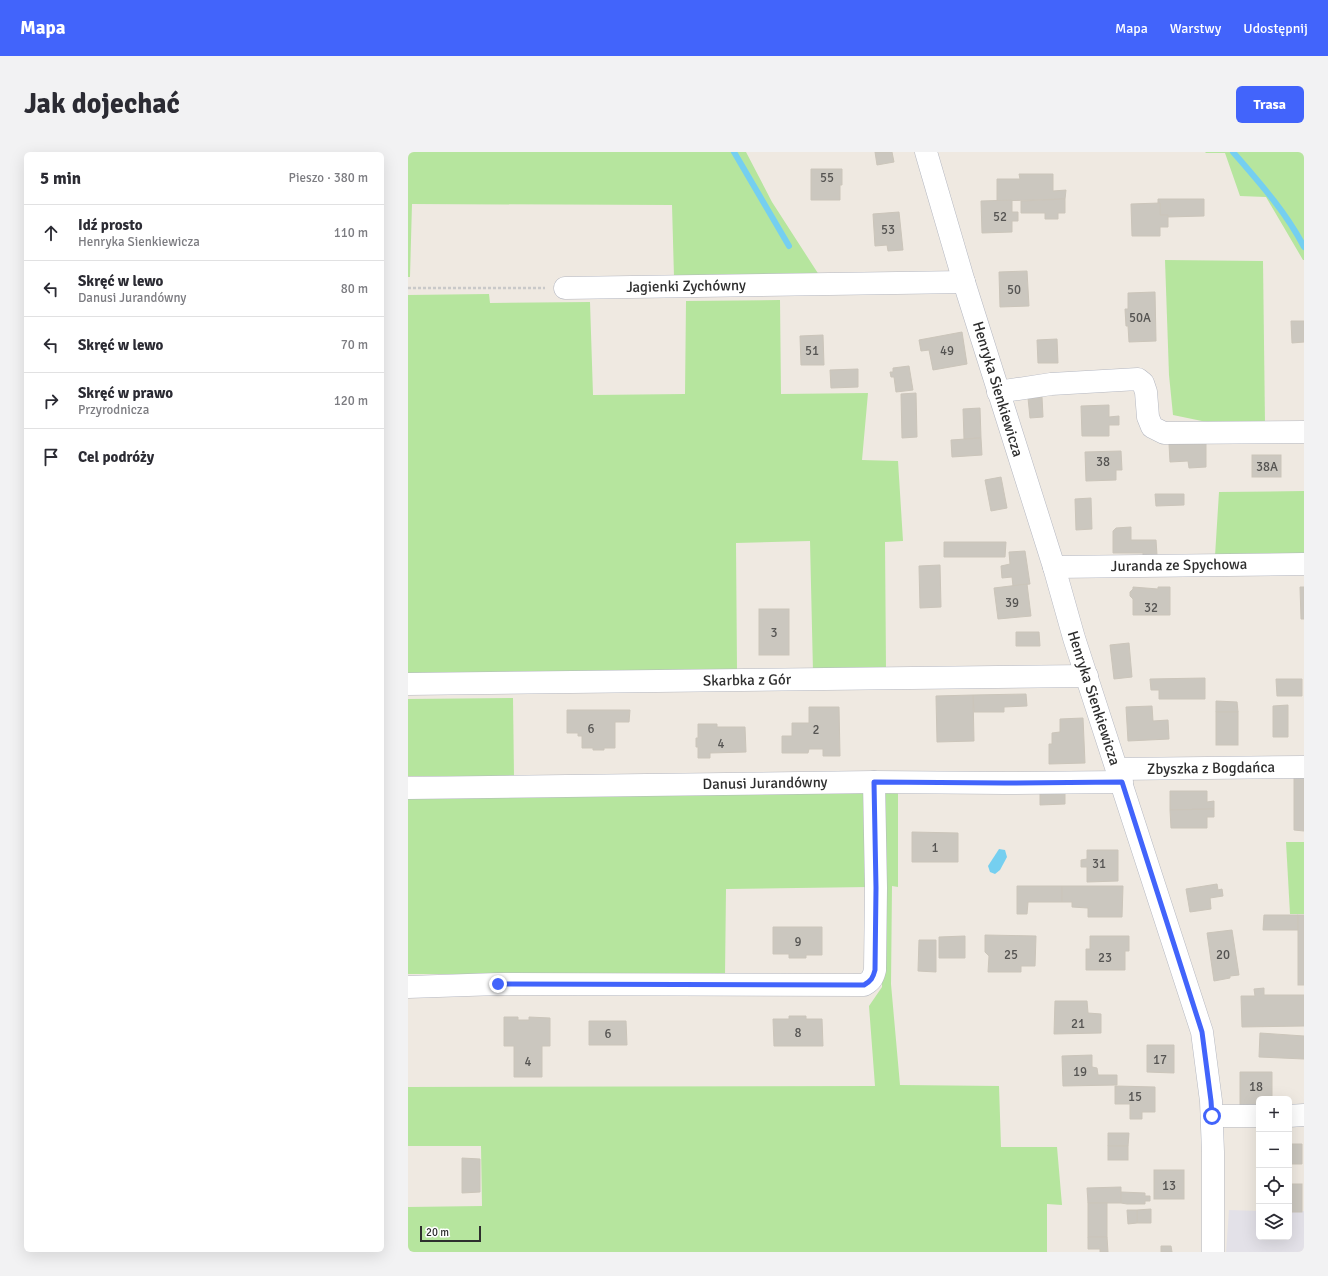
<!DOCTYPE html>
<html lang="pl">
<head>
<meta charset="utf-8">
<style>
  body { margin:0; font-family:Signika,sans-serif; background:#f2f2f3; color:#2b2b33 }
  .controls { position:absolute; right:12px; bottom:12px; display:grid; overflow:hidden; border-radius:6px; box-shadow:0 4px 16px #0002 }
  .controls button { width:36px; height:36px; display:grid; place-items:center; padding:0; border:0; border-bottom:1px solid #e1e1e2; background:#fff; color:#2b2b33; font:20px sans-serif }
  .scale { position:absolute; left:12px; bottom:10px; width:61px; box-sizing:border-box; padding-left:4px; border:2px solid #2e2e2e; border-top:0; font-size:11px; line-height:14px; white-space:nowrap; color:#2e2e2e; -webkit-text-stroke:3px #fff; paint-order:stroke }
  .stop { position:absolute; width:12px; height:12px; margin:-9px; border:3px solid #4264fb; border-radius:50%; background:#fff }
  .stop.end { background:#4264fb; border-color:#fff; box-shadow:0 1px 4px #0008 }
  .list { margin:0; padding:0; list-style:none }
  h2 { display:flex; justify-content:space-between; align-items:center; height:52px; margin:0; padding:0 16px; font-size:17px }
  h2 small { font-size:13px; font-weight:400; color:#7c7c81 }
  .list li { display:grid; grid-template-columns:26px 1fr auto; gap:12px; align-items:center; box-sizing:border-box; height:56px; padding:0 16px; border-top:1px solid #e1e1e2 }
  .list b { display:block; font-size:15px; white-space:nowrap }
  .list p { margin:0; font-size:13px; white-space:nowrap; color:#7c7c81 }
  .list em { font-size:13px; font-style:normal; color:#7c7c81 }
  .icon { flex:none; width:22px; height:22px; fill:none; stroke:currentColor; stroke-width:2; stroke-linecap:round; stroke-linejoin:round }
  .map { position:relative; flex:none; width:896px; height:1100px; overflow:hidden; border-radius:6px }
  header { display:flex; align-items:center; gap:24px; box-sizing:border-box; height:56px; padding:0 20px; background:#4264fb; color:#fff }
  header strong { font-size:19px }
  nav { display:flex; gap:22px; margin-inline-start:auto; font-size:14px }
  .intro { display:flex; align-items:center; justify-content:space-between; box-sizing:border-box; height:96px; padding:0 24px }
  h1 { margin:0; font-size:28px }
  .button { padding:10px 18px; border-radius:6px; background:#4264fb; color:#fff; font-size:14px; font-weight:700 }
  main { display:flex; gap:24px; padding:0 24px }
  aside { flex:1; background:#fff; border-radius:6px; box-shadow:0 4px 16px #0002 }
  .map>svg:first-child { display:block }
  .industrial { fill:#e3e1e8 }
  .green { fill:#b6e59e }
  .water { fill:#75cff0 }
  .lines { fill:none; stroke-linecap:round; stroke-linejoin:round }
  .stream { stroke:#75cff0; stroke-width:6 }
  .building { fill:#cbc7bf; stroke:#cbc5ba }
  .minor-casing { stroke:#b4b7c1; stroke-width:23 }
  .path { stroke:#c9c9c9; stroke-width:2.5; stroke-dasharray:3 2; stroke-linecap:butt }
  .minor { stroke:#fff; stroke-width:22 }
  .route { stroke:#4264fb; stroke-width:5 }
  .labels { text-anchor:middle; stroke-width:3.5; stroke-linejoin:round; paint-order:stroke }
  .number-label { font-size:13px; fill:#555452 }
  .street-label { font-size:15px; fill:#2e2e2e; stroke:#fff }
</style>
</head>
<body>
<header>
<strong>Mapa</strong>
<nav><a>Mapa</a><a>Warstwy</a><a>Udostępnij</a></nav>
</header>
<div class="intro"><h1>Jak dojechać</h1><a class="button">Trasa</a></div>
<main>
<aside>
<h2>5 min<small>Pieszo · 380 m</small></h2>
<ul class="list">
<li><svg class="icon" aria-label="ahead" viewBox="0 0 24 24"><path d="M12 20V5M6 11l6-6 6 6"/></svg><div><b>Idź prosto</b><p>Henryka Sienkiewicza</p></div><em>110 m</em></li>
<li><svg class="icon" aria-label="left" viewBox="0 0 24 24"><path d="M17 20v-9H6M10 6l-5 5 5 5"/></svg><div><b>Skręć w lewo</b><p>Danusi Jurandówny</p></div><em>80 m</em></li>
<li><svg class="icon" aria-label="left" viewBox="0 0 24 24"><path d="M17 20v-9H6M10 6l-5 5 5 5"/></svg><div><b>Skręć w lewo</b></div><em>70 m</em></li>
<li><svg class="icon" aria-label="right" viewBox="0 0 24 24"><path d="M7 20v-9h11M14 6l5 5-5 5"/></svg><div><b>Skręć w prawo</b><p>Przyrodnicza</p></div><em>120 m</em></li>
<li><svg class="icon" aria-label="arrive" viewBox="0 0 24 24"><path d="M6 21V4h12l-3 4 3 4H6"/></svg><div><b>Cel podróży</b></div></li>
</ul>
</aside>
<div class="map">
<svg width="896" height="1100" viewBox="0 0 896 1100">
  <rect width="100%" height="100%" fill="#efe9e1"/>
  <polygon class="industrial" points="821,1058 851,1059 851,1085 881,1085 881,1060 896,1059 896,1100 818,1100"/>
  <g class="green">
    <polygon points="0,0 338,0 364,50 413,126 266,125 264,53 4,52 2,125 0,125"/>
    <polygon points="797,0 896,0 896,108 895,108 858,45 832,44 817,1 798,1"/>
    <polygon points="757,108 855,109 857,272 818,274 765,263 761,223"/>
    <polygon points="81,142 82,151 182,150 185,243 277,242 278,149 372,148 373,242 460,241 454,308 490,309 495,389 477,390 478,518 405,520 402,389 328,391 329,519 0,523 0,143"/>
    <polygon points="896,339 896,404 807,404 811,340"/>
    <polygon points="105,546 106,624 0,624 0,547"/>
    <polygon points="456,641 460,735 318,737 317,823 0,822 0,643"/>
    <polygon points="477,641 490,641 490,735 484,734 483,832 492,933 591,934 593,995 649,995 654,1053 639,1052 639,1100 0,1100 0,1055 74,1054 73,994 0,994 0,935 467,934 461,854 474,835 474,735"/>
    <polygon points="878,690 896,690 896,762 882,762"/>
  </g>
  <polygon class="water" points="591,697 597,698 599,705 592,718 587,722 582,720 580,714"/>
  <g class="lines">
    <g class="stream">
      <polyline points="326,0 381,94"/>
      <path d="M825,0c26,30 53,60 71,95"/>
    </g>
  </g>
  <g class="building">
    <polygon points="467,0 484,0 486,10 469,13"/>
    <polygon points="403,17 434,17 434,33 432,33 432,48 403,48"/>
    <polygon points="611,22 645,22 645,39 658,38 657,47 589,49 589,27 612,27"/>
    <polygon points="657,47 657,61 650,61 650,67 637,67 637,61 613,61 613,49"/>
    <polygon points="750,47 796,47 796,64 759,65 760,63 752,63 752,51 750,52"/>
    <polygon points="604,48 604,60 610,60 610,69 604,69 604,80 574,81 573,49"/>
    <polygon points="752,51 752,63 760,63 760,75 752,75 752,84 724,84 723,52"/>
    <polygon points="491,60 495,98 480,99 479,93 467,94 465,62"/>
    <polygon points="619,119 621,154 592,155 591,120"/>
    <polygon points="747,140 748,189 721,190 720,174 718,174 717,157 720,157 720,141"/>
    <polygon points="883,169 896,169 896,190 884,191"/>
    <polygon points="554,180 559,212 525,218 521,198 513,199 511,188"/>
    <polygon points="415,183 416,213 393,213 392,184"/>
    <polygon points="649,187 650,211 630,211 629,188"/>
    <polygon points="501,214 505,238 488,240 486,225 483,225 482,220 485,220 485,216"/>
    <polygon points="450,217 450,235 423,236 422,218"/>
    <polygon points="508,241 509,285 494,286 493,242"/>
    <polygon points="634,245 635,265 622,266 620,246"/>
    <polygon points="701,253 701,265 711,264 711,273 701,273 701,284 674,284 673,254"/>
    <polygon points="572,256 573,286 556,287 555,257"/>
    <polygon points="573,286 574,303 544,305 543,288"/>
    <polygon points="761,292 798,292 798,315 781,316 780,309 762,310"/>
    <polygon points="713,299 714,318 708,318 708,328 678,329 677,300"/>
    <rect x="844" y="303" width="29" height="22"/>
    <polygon points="593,325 599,356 583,359 577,328"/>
    <polygon points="747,342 776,342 776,353 748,354"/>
    <polygon points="683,346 684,377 668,378 667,347"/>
    <polygon points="723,375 723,388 748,388 749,403 735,403 735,401 705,401 705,379 708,376"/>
    <polygon points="536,390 598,390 597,405 536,405"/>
    <polygon points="617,399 622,432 605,434 604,425 594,426 593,414 602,412 601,400"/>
    <polygon points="532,413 533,455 512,456 511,414"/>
    <polygon points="619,432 623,464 590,467 586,436"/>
    <polygon points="725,435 750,437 750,435 762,435 762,463 725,463 725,447 722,444 722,440 725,437"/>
    <polygon points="892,435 896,435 896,467 893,467"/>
    <rect x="351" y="457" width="30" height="46"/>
    <polygon points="608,480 631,480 632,494 608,494"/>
    <polygon points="721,491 724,525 706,527 702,493"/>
    <polygon points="797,526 797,547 751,547 751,538 743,538 742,527"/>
    <polygon points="868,527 894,527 894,544 869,544"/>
    <polygon points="618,542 619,554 596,555 596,560 566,560 565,543"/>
    <polygon points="565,543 566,589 529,590 528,544"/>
    <polygon points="808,549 829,550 830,560 808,560"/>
    <polygon points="880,553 880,585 865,585 865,554"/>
    <polygon points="744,554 745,569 760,568 761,587 720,589 718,555"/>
    <polygon points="401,555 431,555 432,604 415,604 415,597 401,597 400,601 374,601 374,584 384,584 384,571 401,571"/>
    <polygon points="159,558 222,558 221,570 207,570 207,596 196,596 196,598 185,598 185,596 174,596 174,584 170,584 170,581 159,581"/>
    <rect x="808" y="560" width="22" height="33"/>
    <polygon points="675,566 677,611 641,612 641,592 644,592 644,581 652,580 652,567"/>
    <polygon points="290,572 309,572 309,575 337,575 338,600 302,601 302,606 290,606 290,595 288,595 288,586 290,586"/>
    <polygon points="886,625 896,625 896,679 886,678"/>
    <polygon points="762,639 799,639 799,650 806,649 806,657 762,658"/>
    <polygon points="632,641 657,641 657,652 632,653"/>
    <polygon points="806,657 806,665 799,665 799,676 763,676 762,658"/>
    <polygon points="504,680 550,681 550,710 504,710"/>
    <polygon points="679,698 710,698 710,729 679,730 679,715 673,715 673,708 679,707"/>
    <polygon points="809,732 810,738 814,737 815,744 802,746 803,757 782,760 778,737"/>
    <polygon points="609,734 654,734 654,750 620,750 619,762 609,762"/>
    <polygon points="654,734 715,734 714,765 680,765 680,756 664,755 664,750 654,750"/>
    <polygon points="856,763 890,763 890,778 855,778"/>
    <rect x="890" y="763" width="6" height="70"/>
    <polygon points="365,775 414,775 414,803 398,803 398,806 381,806 381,802 365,802"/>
    <polygon points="824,778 831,823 822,824 822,826 806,829 799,781"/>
    <polygon points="577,783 628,784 627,814 613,814 613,820 580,820 581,804 577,800"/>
    <polygon points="557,784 557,806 531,806 531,785"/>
    <polygon points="682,784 721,784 721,799 717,799 717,818 678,818 678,797 682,797"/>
    <polygon points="511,788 528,788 528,820 510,819"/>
    <polygon points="856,836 856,843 896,843 896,874 834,875 833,844 847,844 846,837"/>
    <polygon points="647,849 679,849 680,861 693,862 693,881 646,882"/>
    <polygon points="381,864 398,864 398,867 414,867 415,894 366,894 365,867 381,867"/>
    <polygon points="96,865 110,865 110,868 121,868 121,865 142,866 142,894 134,894 134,925 106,925 106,894 96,894"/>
    <polygon points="181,869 218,869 219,893 181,893"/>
    <polygon points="852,881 896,884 896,907 851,905"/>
    <polygon points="739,893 766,893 766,921 739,920"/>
    <polygon points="684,903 684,915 689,916 690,923 709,923 709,933 655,934 654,904"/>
    <polygon points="832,920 864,920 864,947 851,947 851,956 832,956"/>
    <polygon points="707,934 747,935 747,960 734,960 734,967 722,967 722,952 707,952"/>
    <polygon points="700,981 721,981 720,994 700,994"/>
    <polygon points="881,990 883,990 883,992 894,992 894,1012 883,1012 883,1015 881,1015"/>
    <rect x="700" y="994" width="20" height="14"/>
    <polygon points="54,1006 72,1007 72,1040 54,1041"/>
    <rect x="746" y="1018" width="30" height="29"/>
    <rect x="881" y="1032" width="13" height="28"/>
    <polygon points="713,1035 713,1051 680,1051 679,1036"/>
    <polygon points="713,1040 737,1041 737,1044 742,1044 742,1049 737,1049 737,1052 719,1052 713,1051"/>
    <rect x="680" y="1051" width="19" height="34"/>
    <polygon points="743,1057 743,1071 729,1071 729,1058"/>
    <polygon points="719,1058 729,1058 729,1071 720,1072"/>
    <polygon points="680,1085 699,1085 700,1100 692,1100 692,1097 680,1097"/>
    <polygon points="753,1094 763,1094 764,1100 753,1100"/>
  </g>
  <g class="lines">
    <defs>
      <g id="minor">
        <polyline points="518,0 556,130 646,415 666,486 794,880 803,949 805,1000 805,1100"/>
        <polyline points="157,136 556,130"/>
        <polyline points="590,240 643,232 730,227 735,231 738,240 740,265 744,275 756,281 896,280"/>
        <polyline points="646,415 896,412"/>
        <polyline points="0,532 679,524"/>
        <polyline points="709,617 896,615"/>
        <polyline points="0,636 466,630 597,631 714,630"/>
        <path d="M0,835l90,-3 366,1c7,-4 9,-7 11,-15l1,-82 -2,-106"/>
        <polyline points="804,964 851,964"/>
        <polyline points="881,964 896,963"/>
      </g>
    </defs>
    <use href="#minor" class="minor-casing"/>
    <polyline class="path" points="0,136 137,136"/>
    <use href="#minor" class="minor"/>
  </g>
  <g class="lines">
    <path class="route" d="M90,832l366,1c7,-4 9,-7 11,-15l1,-82 -2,-106 131,1 117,-1 80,250 9,69 1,15"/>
  </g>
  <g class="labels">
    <g class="number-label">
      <text x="419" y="30">55</text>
      <text x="592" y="69">52</text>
      <text x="480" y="82">53</text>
      <text x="606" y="142">50</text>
      <text x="732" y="170">50A</text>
      <text x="404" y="203">51</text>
      <text x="539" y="203">49</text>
      <text x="695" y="314">38</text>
      <text x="859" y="319">38A</text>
      <text x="604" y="455">39</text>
      <text x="743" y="460">32</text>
      <text x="366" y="485">3</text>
      <text x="183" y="581">6</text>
      <text x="408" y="582">2</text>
      <text x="313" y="596">4</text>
      <text x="527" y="700">1</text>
      <text x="691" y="716">31</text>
      <text x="390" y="794">9</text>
      <text x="603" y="807">25</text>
      <text x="815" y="807">20</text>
      <text x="697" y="810">23</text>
      <text x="670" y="876">21</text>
      <text x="390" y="885">8</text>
      <text x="200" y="886">6</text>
      <text x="752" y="912">17</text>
      <text x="120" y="914">4</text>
      <text x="672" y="924">19</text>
      <text x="848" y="939">18</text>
      <text x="727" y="949">15</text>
      <text x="761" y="1038">13</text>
    </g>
    <g class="street-label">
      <text transform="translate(278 134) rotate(-1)" y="5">Jagienki Zychówny</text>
      <text transform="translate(590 237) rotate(73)" y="5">Henryka Sienkiewicza</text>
      <text transform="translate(771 413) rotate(-1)" y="5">Juranda ze Spychowa</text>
      <text transform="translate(339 528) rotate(-1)" y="5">Skarbka z Gór</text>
      <text transform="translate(686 546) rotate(72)" y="5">Henryka Sienkiewicza</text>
      <text transform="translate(803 616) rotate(-1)" y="5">Zbyszka z Bogdańca</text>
      <text transform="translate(357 631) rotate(-1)" y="5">Danusi Jurandówny</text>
    </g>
  </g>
</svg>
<div class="controls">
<button>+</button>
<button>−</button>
<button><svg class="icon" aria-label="locate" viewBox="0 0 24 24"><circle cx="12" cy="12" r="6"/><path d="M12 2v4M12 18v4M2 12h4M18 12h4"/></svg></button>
<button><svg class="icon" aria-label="layers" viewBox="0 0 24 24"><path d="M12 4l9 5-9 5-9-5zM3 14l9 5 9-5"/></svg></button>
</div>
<div class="scale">20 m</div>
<div class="stop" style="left:804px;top:964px"></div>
<div class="stop end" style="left:90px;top:832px"></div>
</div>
</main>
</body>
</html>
